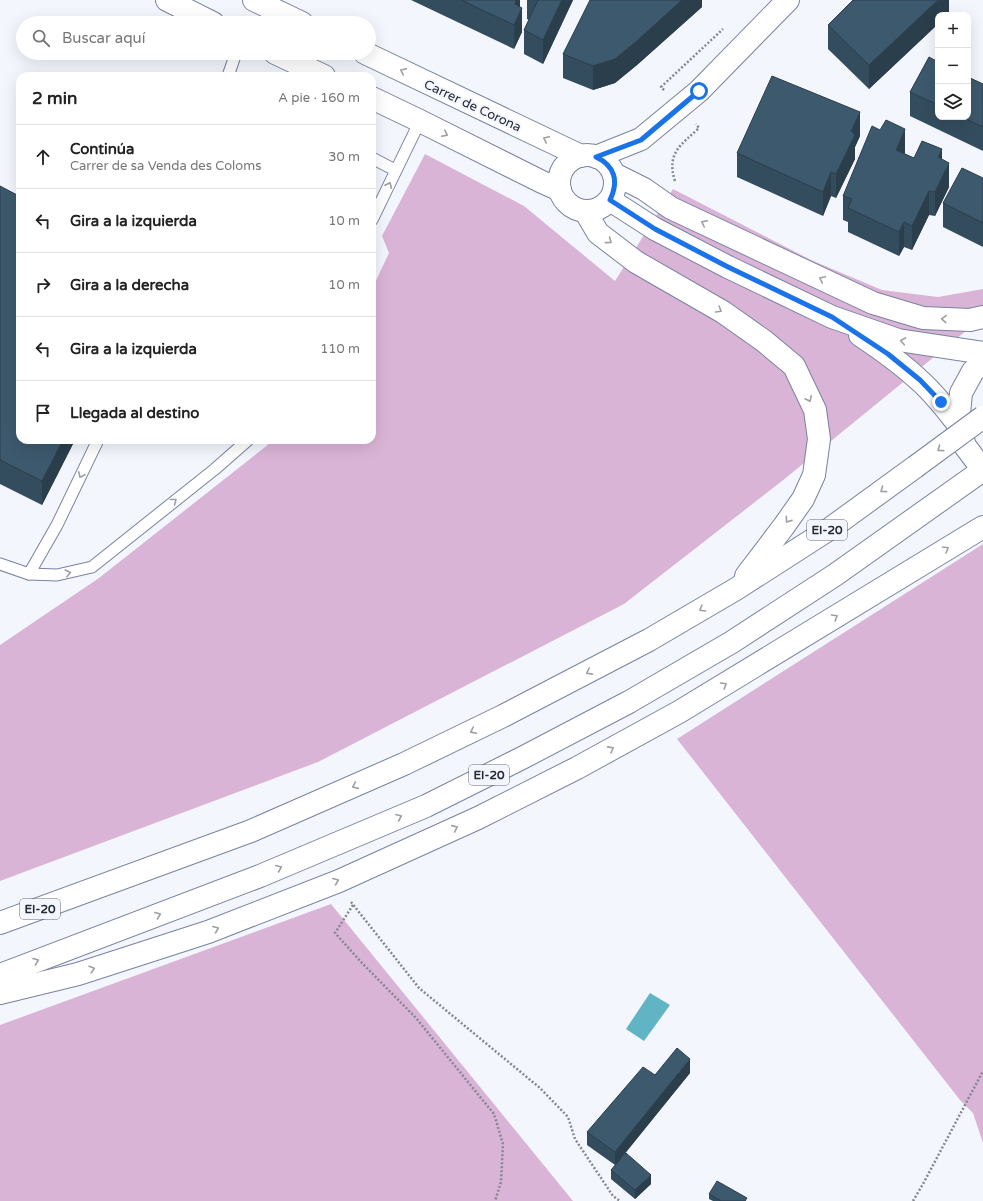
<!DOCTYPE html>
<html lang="es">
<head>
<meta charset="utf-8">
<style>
  body { margin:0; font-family:"Varela Round",sans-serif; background:#f6f6f6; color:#222 }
  .controls { position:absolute; right:12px; top:12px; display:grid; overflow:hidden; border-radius:8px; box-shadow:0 4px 16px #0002 }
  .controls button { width:36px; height:36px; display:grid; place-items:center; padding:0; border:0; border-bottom:1px solid #e0e0e0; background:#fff; color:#222; font:20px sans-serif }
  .stop { position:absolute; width:12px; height:12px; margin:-9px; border:3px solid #1a73e8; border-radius:50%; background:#fff }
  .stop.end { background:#1a73e8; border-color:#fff; box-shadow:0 1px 4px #0008 }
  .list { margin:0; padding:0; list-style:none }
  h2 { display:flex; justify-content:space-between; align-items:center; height:52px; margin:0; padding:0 16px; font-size:17px }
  h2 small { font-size:13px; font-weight:400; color:#767676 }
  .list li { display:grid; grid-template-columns:26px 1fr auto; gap:12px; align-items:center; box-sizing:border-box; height:64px; padding:0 16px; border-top:1px solid #e0e0e0 }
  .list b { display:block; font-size:15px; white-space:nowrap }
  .list p { margin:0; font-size:13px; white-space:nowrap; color:#767676 }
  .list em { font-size:13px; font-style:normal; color:#767676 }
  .icon { flex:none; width:22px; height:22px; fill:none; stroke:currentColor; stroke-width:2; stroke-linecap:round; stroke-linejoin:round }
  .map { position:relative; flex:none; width:983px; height:1201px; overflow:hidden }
  .search { position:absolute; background:#fff; box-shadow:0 4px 16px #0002; left:16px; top:16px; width:360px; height:44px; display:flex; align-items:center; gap:10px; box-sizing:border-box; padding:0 14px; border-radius:22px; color:#767676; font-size:15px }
  .panel { position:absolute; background:#fff; box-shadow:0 4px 16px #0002; left:16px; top:72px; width:360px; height:372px; border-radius:12px }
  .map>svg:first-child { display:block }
  .green { fill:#dab4d6 }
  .water { fill:#61b4c4 }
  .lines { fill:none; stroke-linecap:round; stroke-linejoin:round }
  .service-casing { stroke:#7982a1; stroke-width:13 }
  .minor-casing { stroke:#7982a1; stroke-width:24 }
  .tertiary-casing { stroke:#7982a1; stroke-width:24 }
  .trunk-casing { stroke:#7982a1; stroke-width:24 }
  .path { stroke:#848791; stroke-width:2.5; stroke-dasharray:2 2; stroke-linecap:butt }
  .service { stroke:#fff; stroke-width:11 }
  .minor { stroke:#fff; stroke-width:22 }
  .tertiary { stroke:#fff; stroke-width:22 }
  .trunk { stroke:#fff; stroke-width:22 }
  .trunk-bridge-casing { stroke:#7982a1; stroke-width:24; stroke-linecap:butt }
  .trunk-bridge { stroke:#fff; stroke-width:22 }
  .wall { fill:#344d5e }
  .shaded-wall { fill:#2b3e4c }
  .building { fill:#3d596d; stroke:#2b3e4c }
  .oneway { stroke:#9d9fa5 }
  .route { stroke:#1a73e8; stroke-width:5 }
  .labels { text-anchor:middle; stroke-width:4; stroke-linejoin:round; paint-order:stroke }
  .shield { fill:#f4f6fd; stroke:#646772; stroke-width:1 }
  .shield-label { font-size:12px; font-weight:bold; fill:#262a37 }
  .street-label { font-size:13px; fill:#262a37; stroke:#f4f6fd }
</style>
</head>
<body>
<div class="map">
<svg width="983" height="1201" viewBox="0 0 983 1201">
  <rect width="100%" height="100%" fill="#f4f6fd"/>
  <g class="green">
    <polygon points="425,154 524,206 615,281 673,189 811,260 882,290 938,297 983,289 983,317 782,481 624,604 318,762 0,881 0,645 99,578 274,440 372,440 372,289 389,253 382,236"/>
    <polygon points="983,544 983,1143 973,1113 960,1100 677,739"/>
    <polygon points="331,904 573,1201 0,1201 0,1025"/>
  </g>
  <polygon class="water" points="650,993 670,1005 644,1041 626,1029"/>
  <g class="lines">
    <defs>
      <g id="service">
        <polyline points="228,76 236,53"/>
        <polyline points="372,158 395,170"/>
        <polyline points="372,220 420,121"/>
        <polyline points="0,564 29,574 57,575 92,567 215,469 248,440"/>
        <polyline points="29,574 57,525 98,440"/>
      </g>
      <polyline id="minor" points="596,157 641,139 699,91 788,0"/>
      <g id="tertiary">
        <polyline points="167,0 213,23"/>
        <polyline points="254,0 302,23"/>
        <polyline points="275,53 324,76"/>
        <polyline points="365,53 581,156"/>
        <polyline points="372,98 420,121 542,182 560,190"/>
        <circle cx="587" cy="183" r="28"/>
        <polyline points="610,200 655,229 728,267 832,317 898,340 983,353"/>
        <path d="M860,335c21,14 41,28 59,45 15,13 27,29 39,44"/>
        <polyline points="983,363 973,371 961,393 958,424 965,446 977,462 983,466"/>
      </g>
      <g id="trunk">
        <polyline points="614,174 644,189 671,208 873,303 923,318 970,320 983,317"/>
        <polyline points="585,211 598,233 636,262 723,312 764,341 794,366 815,410 819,439 814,475 803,499 784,526 746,576"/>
        <polyline points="0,923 251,831 404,764 503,716 649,640 736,589 831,528 915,467"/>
        <polyline points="0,975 260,876 426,806 522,758 629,702 732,642 835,575 983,470"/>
        <polyline points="0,993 78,974 208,932 339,881 478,818 577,768 679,712 983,527"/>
      </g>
    </defs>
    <use href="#service" class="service-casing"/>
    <use href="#minor" class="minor-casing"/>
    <use href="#tertiary" class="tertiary-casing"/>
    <use href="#trunk" class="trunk-casing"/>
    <g class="path">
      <polyline points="664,90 661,87 723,29"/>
      <path d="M675,181c-9,-28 6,-36 24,-53l-3,-4"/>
      <polyline points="351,902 419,988 540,1088 568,1117 575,1139 613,1196 620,1201"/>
      <polyline points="353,905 335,933 362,963 416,1018 494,1114 503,1144 501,1182 495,1201"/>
      <polyline points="913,1201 923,1184 983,1071"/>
    </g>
    <use href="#service" class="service"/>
    <use href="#minor" class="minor"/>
    <use href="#tertiary" class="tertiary"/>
    <use href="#trunk" class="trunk"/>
    <defs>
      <polyline id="trunk-bridge" points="915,467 983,417"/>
    </defs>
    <use href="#trunk-bridge" class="trunk-bridge-casing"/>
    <use href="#trunk-bridge" class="trunk-bridge"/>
  </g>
  <g class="wall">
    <polygon points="411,0 520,0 520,7 522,32 514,49"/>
    <polygon points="527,0 573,0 543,64 524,54 524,30 529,20 527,19"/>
    <polygon points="702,0 702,7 637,65 615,83 593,90 563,78 563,54"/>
    <polygon points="949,0 949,14 938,15 938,24 869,89 828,49 828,25"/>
    <polygon points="938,62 938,117 968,117 983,84 983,151 910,116 910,92"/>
    <polygon points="860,136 855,147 855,159 836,198 831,196 823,216 737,177 737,153"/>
    <polygon points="905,153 905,154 914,158 942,160 949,187 935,216 929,215 912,250 904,247 899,256 848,232 848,222 843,220 843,196"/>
    <polygon points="983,178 983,247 943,227 943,203"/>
    <polygon points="0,186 75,440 42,505 0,484"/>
    <polygon points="690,1073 620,1159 651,1184 635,1199 611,1179 611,1170 615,1165 587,1145 587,1132 655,1075"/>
    <polygon points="709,1194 747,1201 713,1201 709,1199"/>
  </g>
  <g class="shaded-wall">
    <polygon points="516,0 520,0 520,12 522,8 522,32 514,49 515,4"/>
    <polygon points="562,0 573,0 543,64 543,40"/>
    <polygon points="682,0 702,0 702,7 637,65 615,83 593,90 593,66"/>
    <polygon points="938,0 949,0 949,14 948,15 938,15 938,24 869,89 869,65"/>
    <polygon points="860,112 860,136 855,147 855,159 836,198 836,174 851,131"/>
    <polygon points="905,129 905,153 896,174 896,150"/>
    <polygon points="942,149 942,173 938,157"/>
    <polygon points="949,163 949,187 935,216 935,192"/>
    <polygon points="831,172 831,196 823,216 823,192"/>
    <polygon points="929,191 929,215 912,250 912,226"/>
    <polygon points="904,222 904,247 899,256 899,232"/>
    <polygon points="63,440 75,440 42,505 42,481"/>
    <polygon points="690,1059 690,1073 615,1166 615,1152"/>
    <polygon points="651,1175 651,1184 635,1199 635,1190"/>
  </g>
  <g class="building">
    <polygon points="461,0 516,0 515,4 522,8 514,25"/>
    <polygon points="538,0 562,0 543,40 524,30"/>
    <polygon points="590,0 682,0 637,41 615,59 593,66 563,54"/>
    <polygon points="853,0 938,0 869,65 828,25"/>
    <polygon points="929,57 938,62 938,105 910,92"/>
    <polygon points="772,76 860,112 851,131 855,135 836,174 831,172 823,192 737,153"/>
    <polygon points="968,77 983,84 983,127 962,117 968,117"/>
    <polygon points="886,120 905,129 896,150 914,158 922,141 942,149 938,157 949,163 935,192 929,191 912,226 904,222 899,232 848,208 852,199 843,196 872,126 880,130"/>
    <polygon points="962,168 983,178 983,223 943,203"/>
    <polygon points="0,186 19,196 20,195 20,440 63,440 42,481 0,460"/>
    <polygon points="677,1048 690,1059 615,1152 587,1132 643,1067 655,1075"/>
    <polygon points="626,1153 651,1175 635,1190 611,1170"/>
    <polygon points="717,1181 747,1198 745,1201 721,1201 709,1194"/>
  </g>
  <defs><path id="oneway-chevron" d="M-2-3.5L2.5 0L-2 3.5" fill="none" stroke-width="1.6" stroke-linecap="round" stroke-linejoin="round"/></defs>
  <g class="oneway">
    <use href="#oneway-chevron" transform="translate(403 71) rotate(-155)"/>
    <use href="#oneway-chevron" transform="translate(445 134) rotate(27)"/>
    <use href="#oneway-chevron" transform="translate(546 139) rotate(-155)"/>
    <use href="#oneway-chevron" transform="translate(389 185) rotate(-65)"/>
    <use href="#oneway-chevron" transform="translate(704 223) rotate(-154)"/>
    <use href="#oneway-chevron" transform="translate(609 241) rotate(37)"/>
    <use href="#oneway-chevron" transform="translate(822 279) rotate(-155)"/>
    <use href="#oneway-chevron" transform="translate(719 310) rotate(31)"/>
    <use href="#oneway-chevron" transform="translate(944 319) rotate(-178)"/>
    <use href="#oneway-chevron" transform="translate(903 341) rotate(-169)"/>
    <use href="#oneway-chevron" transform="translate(809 399) rotate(64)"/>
    <use href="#oneway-chevron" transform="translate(940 449) rotate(144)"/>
    <use href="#oneway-chevron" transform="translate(81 475) rotate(115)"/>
    <use href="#oneway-chevron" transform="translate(883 490) rotate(144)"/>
    <use href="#oneway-chevron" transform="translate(174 501) rotate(-38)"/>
    <use href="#oneway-chevron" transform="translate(788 520) rotate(125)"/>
    <use href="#oneway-chevron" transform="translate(946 549) rotate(-31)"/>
    <use href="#oneway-chevron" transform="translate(68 573) rotate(-14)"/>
    <use href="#oneway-chevron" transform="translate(702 609) rotate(150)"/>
    <use href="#oneway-chevron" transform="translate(835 617) rotate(-31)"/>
    <use href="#oneway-chevron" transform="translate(589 672) rotate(152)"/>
    <use href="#oneway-chevron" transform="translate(724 685) rotate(-31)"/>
    <use href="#oneway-chevron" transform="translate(473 731) rotate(154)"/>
    <use href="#oneway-chevron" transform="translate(611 749) rotate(-29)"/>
    <use href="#oneway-chevron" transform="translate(355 786) rotate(156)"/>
    <use href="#oneway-chevron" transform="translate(399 817) rotate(-23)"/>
    <use href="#oneway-chevron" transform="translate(455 828) rotate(-24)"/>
    <use href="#oneway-chevron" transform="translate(279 868) rotate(-23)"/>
    <use href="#oneway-chevron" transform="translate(336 881) rotate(-22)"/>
    <use href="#oneway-chevron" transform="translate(158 915) rotate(-21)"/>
    <use href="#oneway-chevron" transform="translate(216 929) rotate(-22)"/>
    <use href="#oneway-chevron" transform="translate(36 961) rotate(-21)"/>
    <use href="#oneway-chevron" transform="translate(92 969) rotate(-18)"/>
  </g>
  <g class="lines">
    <path class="route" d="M699,91l-58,49 -45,17c19,9 23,24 14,43l45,29 73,38 104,50 56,37 32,26 21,22"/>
  </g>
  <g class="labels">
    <g class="shield">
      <rect x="807" y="520" width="40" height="20" rx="3"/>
      <rect x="469" y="765" width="40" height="20" rx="3"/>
      <rect x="20" y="899" width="40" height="20" rx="3"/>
    </g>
    <g class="shield-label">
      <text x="827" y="534">EI-20</text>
      <text x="489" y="779">EI-20</text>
      <text x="40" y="913">EI-20</text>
    </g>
    <g class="street-label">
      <text transform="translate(473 105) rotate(25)" y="5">Carrer de Corona</text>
    </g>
  </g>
</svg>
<div class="controls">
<button>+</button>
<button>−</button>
<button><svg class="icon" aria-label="layers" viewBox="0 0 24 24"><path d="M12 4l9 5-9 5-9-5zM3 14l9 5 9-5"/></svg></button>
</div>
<div class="stop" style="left:699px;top:91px"></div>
<div class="stop end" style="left:941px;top:402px"></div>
<div class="search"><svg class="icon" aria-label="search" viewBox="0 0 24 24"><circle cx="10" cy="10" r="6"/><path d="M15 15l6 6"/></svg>Buscar aquí</div>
<section class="panel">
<h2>2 min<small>A pie · 160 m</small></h2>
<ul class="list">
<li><svg class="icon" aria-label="ahead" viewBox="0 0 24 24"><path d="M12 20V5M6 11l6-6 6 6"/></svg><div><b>Continúa</b><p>Carrer de sa Venda des Coloms</p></div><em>30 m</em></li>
<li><svg class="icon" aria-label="left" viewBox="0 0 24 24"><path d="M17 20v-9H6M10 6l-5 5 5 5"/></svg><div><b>Gira a la izquierda</b></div><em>10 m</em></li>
<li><svg class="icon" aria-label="right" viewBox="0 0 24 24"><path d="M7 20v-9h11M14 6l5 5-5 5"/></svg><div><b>Gira a la derecha</b></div><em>10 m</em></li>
<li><svg class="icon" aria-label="left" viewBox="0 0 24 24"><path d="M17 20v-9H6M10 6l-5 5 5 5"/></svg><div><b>Gira a la izquierda</b></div><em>110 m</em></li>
<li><svg class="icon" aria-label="arrive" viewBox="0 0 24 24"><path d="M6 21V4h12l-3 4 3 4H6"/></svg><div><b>Llegada al destino</b></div></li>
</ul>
</section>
</div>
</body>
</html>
